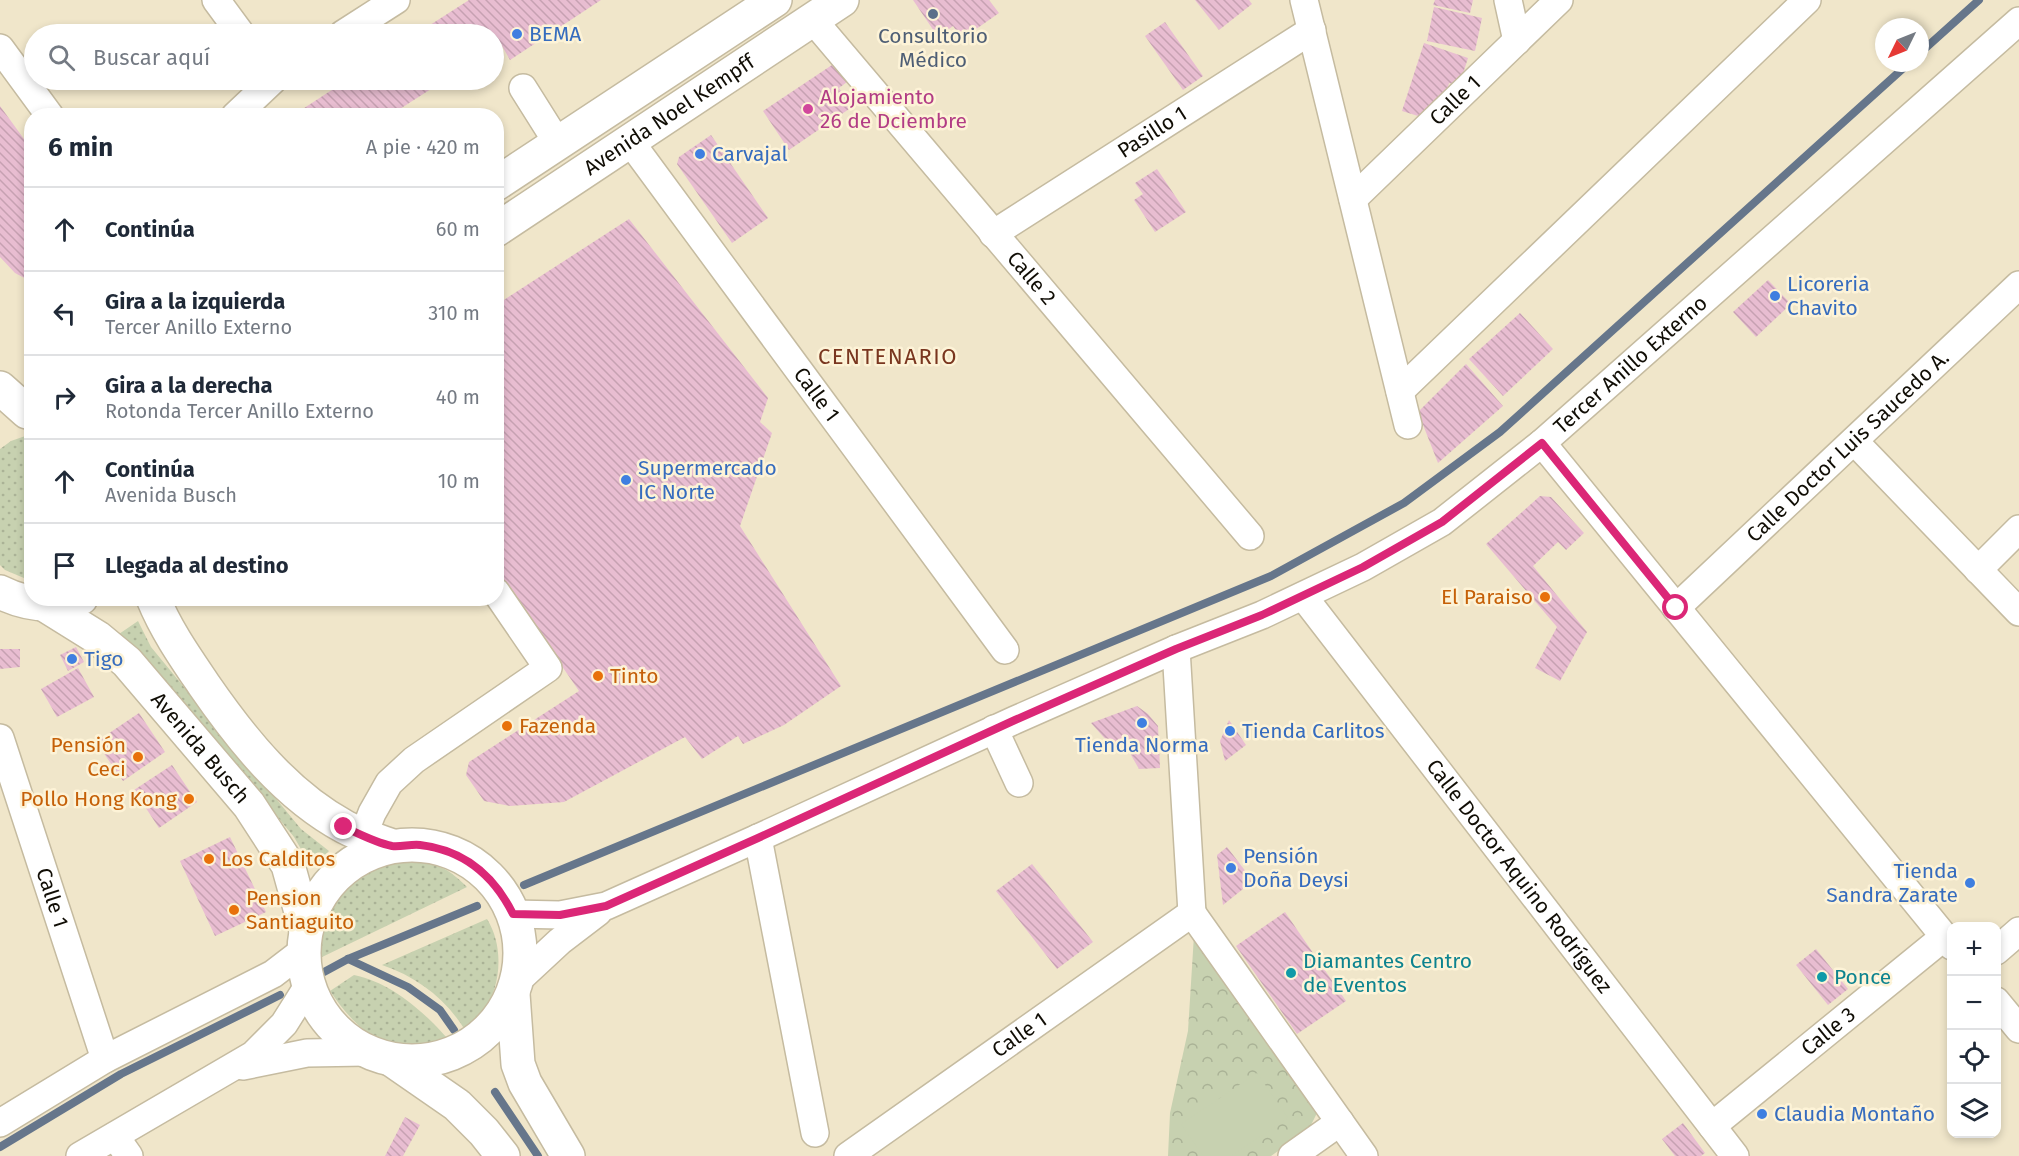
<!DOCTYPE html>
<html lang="es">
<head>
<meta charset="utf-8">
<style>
  body { margin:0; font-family:"Fira Sans",sans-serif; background:#f6f6f7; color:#1f2937 }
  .controls { position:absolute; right:18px; bottom:18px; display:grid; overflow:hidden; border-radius:12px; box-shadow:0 3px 9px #0003 }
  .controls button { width:54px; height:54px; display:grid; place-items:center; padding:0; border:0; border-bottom:2px solid #e0e1e3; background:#fff; color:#1f2937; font:30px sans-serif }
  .compass { position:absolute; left:1875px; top:18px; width:54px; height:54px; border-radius:50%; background:#fff; box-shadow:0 3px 9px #0003; rotate:227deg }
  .stop { position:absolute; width:18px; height:18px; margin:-14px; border:4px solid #db2777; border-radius:50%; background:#fff }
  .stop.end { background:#db2777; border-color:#fff; box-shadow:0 2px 6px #0008 }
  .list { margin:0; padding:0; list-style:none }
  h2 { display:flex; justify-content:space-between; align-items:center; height:78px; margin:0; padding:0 24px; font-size:26px }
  h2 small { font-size:20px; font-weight:400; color:#747a83 }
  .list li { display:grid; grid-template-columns:39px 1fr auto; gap:18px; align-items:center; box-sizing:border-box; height:84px; padding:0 24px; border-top:2px solid #e0e1e3 }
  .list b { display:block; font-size:22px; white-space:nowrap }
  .list p { margin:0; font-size:20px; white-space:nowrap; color:#747a83 }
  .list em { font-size:20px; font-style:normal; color:#747a83 }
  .icon { flex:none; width:33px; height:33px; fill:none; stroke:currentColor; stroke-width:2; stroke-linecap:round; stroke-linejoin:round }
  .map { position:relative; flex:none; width:2019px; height:1156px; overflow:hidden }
  .search { position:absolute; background:#fff; box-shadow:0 3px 9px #0003; left:24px; top:24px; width:480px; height:66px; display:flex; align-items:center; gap:15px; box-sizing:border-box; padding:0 21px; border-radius:33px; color:#747a83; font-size:22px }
  .panel { position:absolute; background:#fff; box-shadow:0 3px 9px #0003; left:24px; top:108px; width:480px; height:498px; border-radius:24px }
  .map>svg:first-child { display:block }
  .grass { fill:url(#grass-dots) }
  .park { fill:url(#park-crowns) }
  .pitch { fill:#c7d1b0 }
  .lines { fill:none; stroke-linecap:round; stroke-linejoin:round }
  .stream { stroke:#66768b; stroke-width:8 }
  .building { fill:url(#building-back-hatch) }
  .minor-casing { stroke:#c5bba0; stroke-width:30 }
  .major-casing { stroke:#c5bba0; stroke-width:36 }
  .minor { stroke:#fff; stroke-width:27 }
  .major { stroke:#fff; stroke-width:33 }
  .route { stroke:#db2777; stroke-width:8 }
  .service-dot { fill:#5c6f8a; stroke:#fdf3d7; stroke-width:2 }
  .shop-dot { fill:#3f7fe0; stroke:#fdf3d7; stroke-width:2 }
  .hotel-dot { fill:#d1479c; stroke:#fdf3d7; stroke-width:2 }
  .food-dot { fill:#e8710a; stroke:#fdf3d7; stroke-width:2 }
  .culture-dot { fill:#0f9aa8; stroke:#fdf3d7; stroke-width:2 }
  .labels { text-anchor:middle; stroke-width:5; stroke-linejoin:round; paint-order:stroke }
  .shop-label { font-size:21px; fill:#366cbe; stroke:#fdf3d7; text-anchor:start }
  .service-label { font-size:21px; fill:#4e5e75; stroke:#fdf3d7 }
  .hotel-label { font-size:21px; fill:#b23c85; stroke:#fdf3d7; text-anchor:start }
  .street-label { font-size:21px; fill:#100d05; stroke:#fdf3d7 }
  .food-label { font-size:21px; fill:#c56008; stroke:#fdf3d7; text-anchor:start }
  .culture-label { font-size:21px; fill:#0d838f; stroke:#fdf3d7; text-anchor:start }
  .neighbourhood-label { font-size:22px; letter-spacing:1.5px; fill:#79361f; stroke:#fdf3d7 }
</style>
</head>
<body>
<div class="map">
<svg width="2019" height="1156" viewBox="0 0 2019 1156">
  <defs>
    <pattern id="grass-dots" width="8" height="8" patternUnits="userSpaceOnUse" patternTransform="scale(1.5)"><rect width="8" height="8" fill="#c7d1b0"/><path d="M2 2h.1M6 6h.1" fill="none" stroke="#aab296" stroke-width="1.8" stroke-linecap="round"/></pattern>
    <pattern id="park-crowns" width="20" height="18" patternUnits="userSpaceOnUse" patternTransform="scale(1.5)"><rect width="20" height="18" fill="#c7d1b0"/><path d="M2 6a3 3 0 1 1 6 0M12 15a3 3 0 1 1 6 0" fill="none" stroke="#aab296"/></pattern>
    <pattern id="building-back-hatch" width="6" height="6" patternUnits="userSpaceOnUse" patternTransform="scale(1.5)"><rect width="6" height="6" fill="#e8bdd1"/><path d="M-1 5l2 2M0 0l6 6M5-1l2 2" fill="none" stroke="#c6a1b2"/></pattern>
  </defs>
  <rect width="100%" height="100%" fill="#f0e6ca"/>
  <g class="grass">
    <polygon points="31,434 32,434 31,581 5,570 0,565 0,449 11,441"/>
    <polygon points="138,621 151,647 301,829 329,851 312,868 294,837 142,653 119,634"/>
    <path d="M410,861c29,4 36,5 57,26l-147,71c-1,-5 -4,-12 -3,-18 4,-35 37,-65 70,-75 7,-2 15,-3 23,-4z"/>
    <path d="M487,919c17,27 15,68 -5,94 -5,6 -12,11 -17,17 -20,-32 -48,-53 -83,-65z"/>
    <path d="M354,975c38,8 69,36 94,64 -8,3 -18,8 -27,10 -40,5 -71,-28 -91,-58z"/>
  </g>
  <polygon class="park" points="1194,935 1317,1105 1316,1115 1309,1129 1271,1156 1168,1156 1170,1113 1188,1031"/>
  <polygon class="pitch" points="1257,1073 1288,1118 1231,1156 1203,1156 1181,1124"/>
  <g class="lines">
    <g class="stream">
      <polyline points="1920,53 1979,0"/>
      <polyline points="524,885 1271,576 1404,503 1500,432 1909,63"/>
      <polyline points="348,959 408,987 440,1010 454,1030"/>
      <polyline points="324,972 348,959 477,906"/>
      <polyline points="495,1092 538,1156"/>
      <polyline points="0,1147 121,1074 280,995"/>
    </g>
  </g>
  <g class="building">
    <polygon points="469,0 601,0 510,60 501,44 494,49 494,34 416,34"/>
    <polygon points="913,0 989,0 999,13 962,39 953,26 938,37"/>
    <polygon points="1195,0 1249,0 1252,4 1219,30"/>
    <polygon points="1435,0 1473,0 1470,13 1433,5"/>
    <polygon points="1434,7 1482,18 1475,51 1427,41"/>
    <polygon points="1165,22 1203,76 1183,90 1145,36"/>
    <polygon points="1424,43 1468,58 1459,86 1449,83 1445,99 1439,97 1431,120 1402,111"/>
    <polygon points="835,63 847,82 839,88 852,107 789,150 763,111"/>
    <polygon points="347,80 445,80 389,116 292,116"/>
    <polygon points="0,106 32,150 32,282 15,273 0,257"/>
    <polygon points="711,135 768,218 732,243 677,164 679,157"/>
    <polygon points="1157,169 1186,212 1155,232 1134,200 1143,194 1135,183"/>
    <polygon points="629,219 768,398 760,422 772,433 740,526 841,686 784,725 743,744 738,736 702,759 685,737 564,802 510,806 484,801 466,775 469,762 579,691 496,570 496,305"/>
    <polygon points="1768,280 1791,304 1756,337 1733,312"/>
    <polygon points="1520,313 1553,349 1503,396 1469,359"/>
    <polygon points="1466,364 1503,406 1438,463 1418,412"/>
    <polygon points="1540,496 1551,497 1584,533 1566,550 1558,542 1533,566 1587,632 1560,681 1535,668 1557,627 1486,544"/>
    <polygon points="76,647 84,662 68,671 60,655"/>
    <polygon points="0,649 20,649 20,667 0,669"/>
    <polygon points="78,668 94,697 57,717 41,689"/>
    <polygon points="1137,706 1148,714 1158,726 1160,768 1139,769 1127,748 1115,750 1091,723"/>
    <polygon points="139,713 165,752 123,781 96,742"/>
    <polygon points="1229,720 1246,745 1225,761 1220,741"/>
    <polygon points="172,765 197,802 159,828 134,790"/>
    <polygon points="230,837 266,912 215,936 180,861"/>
    <polygon points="1227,847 1253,881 1223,905 1217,855"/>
    <polygon points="1032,864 1093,942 1057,969 996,891"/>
    <polygon points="1285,912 1346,1001 1297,1034 1236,946"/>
    <polygon points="1816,949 1848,989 1828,1005 1796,965"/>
    <polygon points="405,1117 420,1125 403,1156 385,1156"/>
    <polygon points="1683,1123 1705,1153 1701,1156 1675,1156 1662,1139"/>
  </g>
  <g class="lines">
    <defs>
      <g id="minor">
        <polyline points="216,0 241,34"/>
        <polyline points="1304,0 1408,425"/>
        <polyline points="1508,0 1517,41"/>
        <path id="s1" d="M813,20l437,516"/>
        <polyline points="343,34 396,0"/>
        <polyline points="0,48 50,116"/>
        <polyline points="523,88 557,142"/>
        <polyline points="235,116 273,80"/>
        <path id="s2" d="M629,140l376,510"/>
        <path id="s3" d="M1353,199l206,-199"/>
        <path id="s4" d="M993,234l319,-204"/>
        <polyline points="1400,391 1807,0"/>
        <polyline points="1854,441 2019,612"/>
        <polyline points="1542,443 1952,946"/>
        <polyline points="1978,570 2019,529"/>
        <path id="s5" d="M1303,596l432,560"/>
        <path id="s6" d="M1676,608l343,-323"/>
        <polyline points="1176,649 1192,913"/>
        <polyline points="994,729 1019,783"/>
        <path id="s7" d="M0,738l105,321"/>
        <polyline points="363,836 372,813 389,783 414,760 548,668 496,592"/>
        <polyline points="758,838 815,1133"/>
        <polyline points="1192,913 1364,1156"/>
        <path id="s8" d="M513,914l47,1 46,-9 152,-68 257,-118 161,-71 86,-34 101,-48 79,-45 100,-79 477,-422"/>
        <polyline points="1996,951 2019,931"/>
        <polyline points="518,980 560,941 598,912"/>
        <polyline points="1996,1001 2019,1029"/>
        <polyline points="243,1066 307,1053 366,1052"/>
        <polyline points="0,1123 105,1059 273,974 303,951"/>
        <path id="s9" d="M1712,1126l232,-189"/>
        <polyline points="115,1136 129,1156"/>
        <polyline points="80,1156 253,1055 284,1024 308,986"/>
        <path id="s10" d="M848,1156l344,-243"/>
        <polyline points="1292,1156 1340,1122"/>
      </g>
      <g id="major">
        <polyline points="496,184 775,0"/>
        <path id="s11" d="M496,230l346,-230"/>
        <polyline points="0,388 27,412"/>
        <path d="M0,592c26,13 53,16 81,6"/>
        <path d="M153,598c13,32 32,59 51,87 38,55 82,110 141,142 15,8 31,13 47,19"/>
        <path id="s12" d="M45,605l53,33 29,24 122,143 39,60 18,65"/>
        <circle cx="412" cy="953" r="108"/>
        <polyline points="513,994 518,1064 525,1083 568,1156"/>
        <polyline points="392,1060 457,1105 484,1132 503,1156"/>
      </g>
    </defs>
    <use href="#minor" class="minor-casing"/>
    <use href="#major" class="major-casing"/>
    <use href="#minor" class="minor"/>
    <use href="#major" class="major"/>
  </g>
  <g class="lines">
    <path class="route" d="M344,827c15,7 32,16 48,19 9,1 19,-2 28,-1 44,5 74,31 93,69l47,1 46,-9 152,-68 257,-118 161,-71 86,-34 101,-48 79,-45 100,-79 134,165"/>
  </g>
  <circle class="service-dot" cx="933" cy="14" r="6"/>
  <g class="shop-dot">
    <circle cx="517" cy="34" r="6"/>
    <circle cx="700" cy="154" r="6"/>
    <circle cx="1775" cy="296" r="6"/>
    <circle cx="626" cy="480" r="6"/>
    <circle cx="72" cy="659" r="6"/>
    <circle cx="1142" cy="723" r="6"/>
    <circle cx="1230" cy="731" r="6"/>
    <circle cx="1231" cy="868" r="6"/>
    <circle cx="1970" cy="883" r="6"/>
    <circle cx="1762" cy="1114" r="6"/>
  </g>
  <circle class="hotel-dot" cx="808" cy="109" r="6"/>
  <g class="food-dot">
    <circle cx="1545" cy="597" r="6"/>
    <circle cx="598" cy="676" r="6"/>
    <circle cx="507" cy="726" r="6"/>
    <circle cx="138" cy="757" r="6"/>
    <circle cx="189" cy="799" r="6"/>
    <circle cx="209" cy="859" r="6"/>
    <circle cx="234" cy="910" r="6"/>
  </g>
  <g class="culture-dot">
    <circle cx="1291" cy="973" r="6"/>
    <circle cx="1822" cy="977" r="6"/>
  </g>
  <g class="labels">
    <g class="shop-label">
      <text x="529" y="41">BEMA</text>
      <text x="712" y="161">Carvajal</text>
      <text x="1787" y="291">Licoreria<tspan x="1787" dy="24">Chavito</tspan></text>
      <text x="638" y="475">Supermercado<tspan x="638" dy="24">IC Norte</tspan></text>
      <text x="84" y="666">Tigo</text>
      <text x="1242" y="738">Tienda Carlitos</text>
      <text x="1142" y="752" text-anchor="middle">Tienda Norma</text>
      <text x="1243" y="863">Pensión<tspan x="1243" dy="24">Doña Deysi</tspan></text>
      <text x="1958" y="878" text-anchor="end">Tienda<tspan x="1958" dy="24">Sandra Zarate</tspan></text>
      <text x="1774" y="1121">Claudia Montaño</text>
    </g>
    <g class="service-label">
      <text x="933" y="43">Consultorio<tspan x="933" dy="24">Médico</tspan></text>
    </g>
    <g class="hotel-label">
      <text x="820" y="104">Alojamiento<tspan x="820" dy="24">26 de Dciembre</tspan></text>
    </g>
    <g class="street-label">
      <text dy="7" stroke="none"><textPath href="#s3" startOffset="142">Calle 1</textPath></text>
      <text dy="7" stroke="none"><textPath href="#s11" startOffset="208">Avenida Noel Kempff</textPath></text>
      <text dy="7" stroke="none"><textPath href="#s4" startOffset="189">Pasillo 1</textPath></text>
      <text dy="7" stroke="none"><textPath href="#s1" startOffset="338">Calle 2</textPath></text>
      <text dy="7" stroke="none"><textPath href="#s8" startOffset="1260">Tercer Anillo Externo</textPath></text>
      <text dy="7" stroke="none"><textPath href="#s2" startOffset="316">Calle 1</textPath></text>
      <text dy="7" stroke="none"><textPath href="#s6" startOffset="236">Calle Doctor Luis Saucedo A.</textPath></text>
      <text dy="7" stroke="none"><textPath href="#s12" startOffset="213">Avenida Busch</textPath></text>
      <text dy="7" stroke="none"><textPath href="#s5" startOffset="354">Calle Doctor Aquino Rodríguez</textPath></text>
      <text dy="7" stroke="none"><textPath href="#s7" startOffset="168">Calle 1</textPath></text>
      <text dy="7" stroke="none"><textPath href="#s9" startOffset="150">Calle 3</textPath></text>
      <text dy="7" stroke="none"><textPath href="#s10" startOffset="210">Calle 1</textPath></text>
    </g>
    <g class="food-label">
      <text x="1533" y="604" text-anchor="end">El Paraiso</text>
      <text x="610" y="683">Tinto</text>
      <text x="519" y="733">Fazenda</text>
      <text x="126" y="752" text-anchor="end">Pensión<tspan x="126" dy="24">Ceci</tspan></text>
      <text x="177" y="806" text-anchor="end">Pollo Hong Kong</text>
      <text x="221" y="866">Los Calditos</text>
      <text x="246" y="905">Pension<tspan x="246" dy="24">Santiaguito</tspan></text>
    </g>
    <g class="culture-label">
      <text x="1303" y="968">Diamantes Centro<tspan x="1303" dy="24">de Eventos</tspan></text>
      <text x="1834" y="984">Ponce</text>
    </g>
    <g class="neighbourhood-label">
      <text x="888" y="364">CENTENARIO</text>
    </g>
  </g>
</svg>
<div class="controls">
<button>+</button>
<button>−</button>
<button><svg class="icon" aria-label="locate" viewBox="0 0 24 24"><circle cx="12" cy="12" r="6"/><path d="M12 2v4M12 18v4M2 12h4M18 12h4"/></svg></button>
<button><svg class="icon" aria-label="layers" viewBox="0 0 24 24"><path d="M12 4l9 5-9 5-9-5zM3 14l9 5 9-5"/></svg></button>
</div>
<svg class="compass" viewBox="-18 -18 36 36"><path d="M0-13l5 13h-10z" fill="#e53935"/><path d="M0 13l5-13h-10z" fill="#747a83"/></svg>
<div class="stop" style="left:1676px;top:608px"></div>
<div class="stop end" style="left:344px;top:827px"></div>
<div class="search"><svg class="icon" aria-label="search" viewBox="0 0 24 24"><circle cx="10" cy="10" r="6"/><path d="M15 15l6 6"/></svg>Buscar aquí</div>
<section class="panel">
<h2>6 min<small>A pie · 420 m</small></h2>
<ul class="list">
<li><svg class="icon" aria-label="ahead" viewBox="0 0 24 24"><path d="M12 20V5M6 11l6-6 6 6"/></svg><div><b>Continúa</b></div><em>60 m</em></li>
<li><svg class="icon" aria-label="left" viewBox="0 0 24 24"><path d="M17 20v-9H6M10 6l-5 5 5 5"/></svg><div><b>Gira a la izquierda</b><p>Tercer Anillo Externo</p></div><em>310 m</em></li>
<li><svg class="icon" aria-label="right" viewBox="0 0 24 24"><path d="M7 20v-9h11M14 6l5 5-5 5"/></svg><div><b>Gira a la derecha</b><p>Rotonda Tercer Anillo Externo</p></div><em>40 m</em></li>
<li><svg class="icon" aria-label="ahead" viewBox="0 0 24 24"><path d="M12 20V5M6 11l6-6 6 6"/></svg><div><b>Continúa</b><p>Avenida Busch</p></div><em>10 m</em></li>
<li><svg class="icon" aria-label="arrive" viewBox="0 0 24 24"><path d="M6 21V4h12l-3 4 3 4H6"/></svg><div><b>Llegada al destino</b></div></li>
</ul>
</section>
</div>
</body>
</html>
